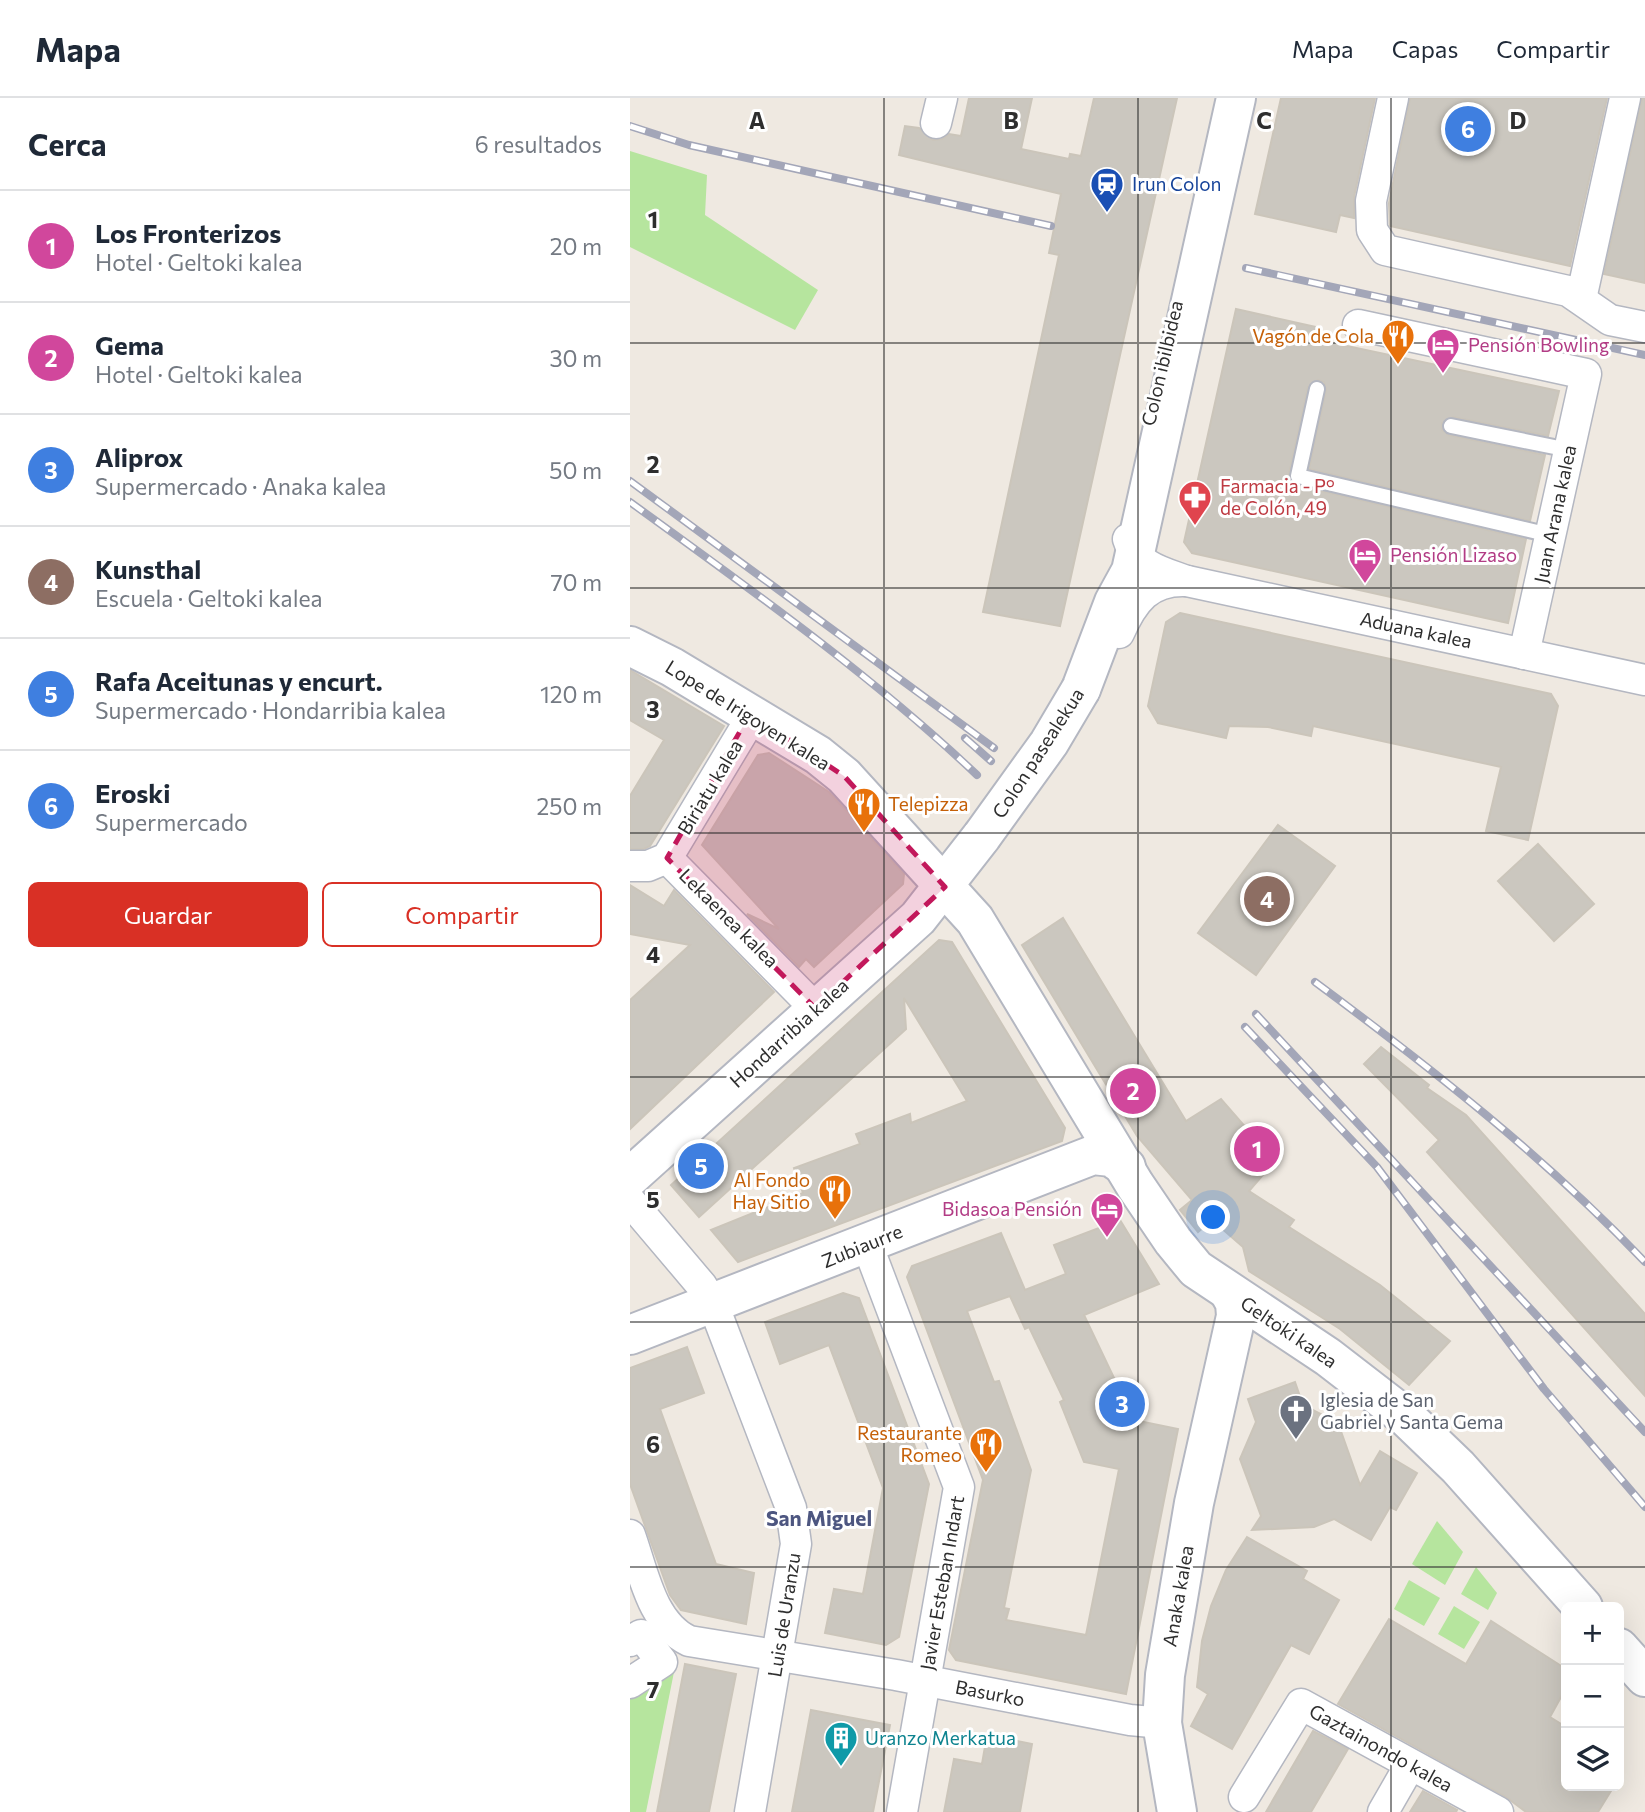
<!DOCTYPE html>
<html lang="es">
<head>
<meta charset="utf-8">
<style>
  body { margin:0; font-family:Commissioner,sans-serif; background:#f6f6f7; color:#1f2937 }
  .controls { position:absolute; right:21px; bottom:21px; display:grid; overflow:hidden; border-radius:10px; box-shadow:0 7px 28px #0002 }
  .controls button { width:63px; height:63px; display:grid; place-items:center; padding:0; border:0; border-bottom:2px solid #e0e1e3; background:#fff; color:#1f2937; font:35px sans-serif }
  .you { position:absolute; left:584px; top:1120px; width:24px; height:24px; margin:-18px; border:5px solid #fff; border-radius:50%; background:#1a73e8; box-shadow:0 0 0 10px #1a73e833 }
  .badge { display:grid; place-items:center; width:46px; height:46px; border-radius:50%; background:#d93025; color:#fff; font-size:23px; font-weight:700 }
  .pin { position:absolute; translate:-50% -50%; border:4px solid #fff; box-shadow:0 2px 7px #0006 }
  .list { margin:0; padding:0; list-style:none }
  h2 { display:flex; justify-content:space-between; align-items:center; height:91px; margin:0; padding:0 28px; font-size:30px }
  h2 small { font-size:23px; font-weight:400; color:#747a83 }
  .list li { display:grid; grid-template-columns:46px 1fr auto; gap:21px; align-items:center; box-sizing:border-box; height:112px; padding:0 28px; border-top:2px solid #e0e1e3 }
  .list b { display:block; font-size:26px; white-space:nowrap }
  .list p { margin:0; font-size:23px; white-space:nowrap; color:#747a83 }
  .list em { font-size:23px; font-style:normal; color:#747a83 }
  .actions { display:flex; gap:14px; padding:21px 28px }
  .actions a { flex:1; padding:16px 0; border:2px solid #d93025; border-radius:10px; text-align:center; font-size:24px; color:#d93025 }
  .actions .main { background:#d93025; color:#fff }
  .icon { flex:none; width:38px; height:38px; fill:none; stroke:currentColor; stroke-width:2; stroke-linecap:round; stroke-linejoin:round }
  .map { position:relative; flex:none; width:1015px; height:1714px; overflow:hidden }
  header { display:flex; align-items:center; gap:42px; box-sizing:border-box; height:98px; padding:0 35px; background:#fff; border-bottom:2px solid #e0e1e3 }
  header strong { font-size:33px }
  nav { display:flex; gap:38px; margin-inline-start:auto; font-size:24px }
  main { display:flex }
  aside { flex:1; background:#fff }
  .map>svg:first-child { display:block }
  .green { fill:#b6e59e }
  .building { fill:#cbc7bf; stroke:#cbc5ba; stroke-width:2; fill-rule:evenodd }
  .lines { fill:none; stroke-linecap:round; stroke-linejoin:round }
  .lane-casing { stroke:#b4b7c1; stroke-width:18 }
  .street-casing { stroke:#b4b7c1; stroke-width:33 }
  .secondary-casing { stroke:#b4b7c1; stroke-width:42 }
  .lane { stroke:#fff; stroke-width:14 }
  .street { stroke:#fff; stroke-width:30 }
  .secondary { stroke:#fff; stroke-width:38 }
  .rail-casing { stroke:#a3a6b8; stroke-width:8 }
  .rail { stroke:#fff; stroke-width:5; stroke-dasharray:16; stroke-linecap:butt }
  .secondary-bridge-casing { stroke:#b4b7c1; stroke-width:42; stroke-linecap:butt }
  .secondary-bridge { stroke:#fff; stroke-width:38 }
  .marked { fill:#c2185b; fill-opacity:0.2; stroke:#c2185b; stroke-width:5; stroke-dasharray:14 9; stroke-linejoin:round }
  .grid { fill:none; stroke:#2e2e2e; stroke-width:2; stroke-opacity:0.55 }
  .labels { text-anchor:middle; stroke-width:6; stroke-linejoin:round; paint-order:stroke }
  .transit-label { font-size:19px; fill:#164399; stroke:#fff; text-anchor:start }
  .food-label { font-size:19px; fill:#c56008; stroke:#fff; text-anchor:end }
  .hotel-label { font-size:19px; fill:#b23c85; stroke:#fff; text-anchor:start }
  .street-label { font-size:19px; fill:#2e2e2e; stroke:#fff }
  .health-label { font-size:19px; fill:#be3a42; stroke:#fff; text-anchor:start }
  .worship-label { font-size:19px; fill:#5b616d; stroke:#fff; text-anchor:start }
  .culture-label { font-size:19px; fill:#0d838f; stroke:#fff; text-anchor:start }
  .neighbourhood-label { font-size:21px; font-weight:bold; fill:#4d5680; stroke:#fff }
  .grid-label { font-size:23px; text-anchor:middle; font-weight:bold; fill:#2e2e2e; stroke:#fff; stroke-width:6; stroke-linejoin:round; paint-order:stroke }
</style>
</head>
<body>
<header>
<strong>Mapa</strong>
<nav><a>Mapa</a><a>Capas</a><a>Compartir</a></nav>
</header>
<main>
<aside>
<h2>Cerca<small>6 resultados</small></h2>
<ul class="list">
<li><span class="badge" style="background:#d1479c">1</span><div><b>Los Fronterizos</b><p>Hotel · Geltoki kalea</p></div><em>20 m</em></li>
<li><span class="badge" style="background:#d1479c">2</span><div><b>Gema</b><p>Hotel · Geltoki kalea</p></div><em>30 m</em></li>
<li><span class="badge" style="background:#3f7fe0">3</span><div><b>Aliprox</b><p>Supermercado · Anaka kalea</p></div><em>50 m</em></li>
<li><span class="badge" style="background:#8d6e63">4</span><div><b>Kunsthal</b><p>Escuela · Geltoki kalea</p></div><em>70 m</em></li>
<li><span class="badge" style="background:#3f7fe0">5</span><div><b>Rafa Aceitunas y encurt.</b><p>Supermercado · Hondarribia kalea</p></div><em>120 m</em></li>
<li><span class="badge" style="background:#3f7fe0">6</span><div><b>Eroski</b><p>Supermercado</p></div><em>250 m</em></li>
</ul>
<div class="actions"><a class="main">Guardar</a><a>Compartir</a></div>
</aside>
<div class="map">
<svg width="1015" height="1714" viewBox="0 0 1015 1714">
  <rect width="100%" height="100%" fill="#efe9e1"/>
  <g class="green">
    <polygon points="0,53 77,77 75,117 188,192 165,232 0,149"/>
    <polygon points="807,1423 833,1454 815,1487 782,1466"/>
    <polygon points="846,1469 867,1495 858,1512 831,1496"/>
    <polygon points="779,1482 810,1500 794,1528 764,1511"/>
    <polygon points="824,1508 850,1524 834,1551 808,1536"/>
    <polygon points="32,1564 44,1574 16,1714 0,1714 0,1585"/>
  </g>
  <g class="building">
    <polygon points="339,0 402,0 391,51 439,61 440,56 451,58 464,0 547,0 430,528 353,514 429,157 419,155 431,96 269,57 275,28 289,30 303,42 312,41 319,36 331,38"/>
    <polygon points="651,0 745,0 724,99 724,120 710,117 706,134 625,116"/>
    <polygon points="780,0 977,0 940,168 760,128 759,105"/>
    <polygon points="1012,0 1015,0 1015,185 974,176"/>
    <polygon points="606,211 686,229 684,241 929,293 918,338 823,319 812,325 812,332 819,337 915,357 900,423 679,371 696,292 694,284 688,282 678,289 659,376 661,385 666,387 896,441 878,525 562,455 554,444"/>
    <polygon points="550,515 921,596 928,608 898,742 856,733 871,669 683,628 681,638 638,629 599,628 596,640 528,625 518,608 536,524"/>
    <polygon points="0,572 94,628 20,748 14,751 0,751 0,698 34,642 0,622"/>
    <polygon points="139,655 199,694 274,776 273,786 184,869 176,861 169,869 117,816 149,831 72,747 128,657"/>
    <polygon points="648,727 705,768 626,877 568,835"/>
    <polygon points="908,746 964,806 924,843 868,783"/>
    <polygon points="0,787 34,808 44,792 144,894 0,1031 0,902 60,847 0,836"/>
    <polygon points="433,820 556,1023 591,1001 645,1063 619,1093 664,1122 659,1129 750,1187 820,1243 779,1287 710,1231 619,1173 613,1149 582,1122 568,1134 550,1112 562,1102 507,1038 392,847"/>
    <polygon points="309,842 322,844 435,1030 432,1043 108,1164 81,1132 173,1095 164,1070 230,1046 226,1036 280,1016 281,1025 337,1003 274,900 276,931 69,1119 41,1087"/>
    <polygon points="751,949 799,987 797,990 836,1017 1015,1216 1015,1298 797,1054 809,1042 734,966"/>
    <path d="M490,1122l39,64 -75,31 50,105 44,9 -52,265 -170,-34 -7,-10 34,-170 -76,-203 5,-11 89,-33 24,57 41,-16 -12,-29zM380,1198l15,33 4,-2 35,73 -4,2 24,60 35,7 -33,166 -80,-15 3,-11 -5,-1 27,-138 -32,-89 -5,1 -27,-71z"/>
    <polygon points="213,1195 229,1200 299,1386 269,1539 256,1547 195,1535 204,1491 233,1496 253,1390 199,1247 150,1266 135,1224"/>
    <polygon points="57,1249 74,1295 30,1311 86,1466 124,1475 116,1526 51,1512 40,1497 0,1386 0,1270"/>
    <polygon points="665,1284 673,1307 708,1325 730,1387 750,1353 787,1375 766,1412 760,1409 741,1442 704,1421 684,1429 622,1432 631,1418 610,1361 626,1324 618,1301"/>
    <polygon points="617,1439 677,1473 673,1481 709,1502 679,1556 661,1547 602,1651 561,1628 578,1596 567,1589 572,1543 581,1508 596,1472"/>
    <polygon points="759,1521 836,1566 861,1523 936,1571 936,1590 920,1619 936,1629 936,1688 984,1688 968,1714 896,1714 876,1699 708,1606"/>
    <polygon points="55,1566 106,1576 79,1714 27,1714"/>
    <polygon points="181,1612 260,1627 243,1714 162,1714"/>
    <polygon points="683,1633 718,1651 681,1714 636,1714"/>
    <polygon points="357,1637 402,1646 390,1714 314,1714 324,1661 352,1666"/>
    <polygon points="793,1693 827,1712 826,1714 780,1714"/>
  </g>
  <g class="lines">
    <defs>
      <g id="lane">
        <polyline points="687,291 668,378 920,437"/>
        <polyline points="821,328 939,352"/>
      </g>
      <g id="street">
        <polyline points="763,0 741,103 742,132 755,152 938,193 980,222 1015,229"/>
        <polyline points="306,25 312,0"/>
        <polyline points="951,201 995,0"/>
        <polyline points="728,227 956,276 894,556"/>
        <path d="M498,441c9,28 34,33 59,42l458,99"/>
        <path d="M489,535c14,-32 30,-54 68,-52"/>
        <polyline points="37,760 185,910"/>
        <polyline points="0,768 18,768 37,760 117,627 120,616"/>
        <polyline points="0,1103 72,1188 83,1206 161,1410 166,1446 120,1714"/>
        <polyline points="237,1146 329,1389 272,1714"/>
        <path d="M0,1437c13,36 21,88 59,106l207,34 234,45 32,3"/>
        <polyline points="0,1543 11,1537 32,1564 0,1585"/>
        <polyline points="614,1699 671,1606 868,1714"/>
        <polyline points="753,1714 780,1667"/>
      </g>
      <g id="secondary">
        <polyline points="0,548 42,569 188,657 214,678 345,822 505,1087 543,1143 566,1171 698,1259 777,1320 828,1369 953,1509"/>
        <polyline points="451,591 484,504 501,473 606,0"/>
        <polyline points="0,1079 288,820 352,738"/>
        <polyline points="0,1237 463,1057 481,1059 496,1069"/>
        <polyline points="989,1550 1015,1579"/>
        <polyline points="547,1714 532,1625 535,1577 564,1405 606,1218 605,1205 599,1194"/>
      </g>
    </defs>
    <use href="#lane" class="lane-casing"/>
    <use href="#street" class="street-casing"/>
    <use href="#secondary" class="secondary-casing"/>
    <use href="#lane" class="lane"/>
    <use href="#street" class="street"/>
    <use href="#secondary" class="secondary"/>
    <defs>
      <g id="rail">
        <polyline points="0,28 59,47 421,128"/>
        <polyline points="616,170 1015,257"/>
        <polyline points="0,383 364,650"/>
        <path d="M0,404c120,87 239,171 347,273"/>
        <polyline points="335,640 361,663"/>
        <path d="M685,884c116,86 230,175 330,280"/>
        <polyline points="626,916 1015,1334"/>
        <polyline points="615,929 747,1069 914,1291 1015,1409"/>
      </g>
    </defs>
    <use href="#rail" class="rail-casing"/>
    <use href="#rail" class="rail"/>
    <defs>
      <polyline id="secondary-bridge" points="352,738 419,645 451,591"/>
    </defs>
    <use href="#secondary-bridge" class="secondary-bridge-casing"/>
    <use href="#secondary-bridge" class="secondary-bridge"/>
  </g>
  <path class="marked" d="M120,616l94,62 101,111 -130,121 -148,-150z"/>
  <path class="grid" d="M254,0v1714M508,0v1714M761,0v1714M0,245h1015M0,490h1015M0,735h1015M0,979h1015M0,1224h1015M0,1469h1015"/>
  <defs>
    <symbol id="station-pin" viewBox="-11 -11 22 30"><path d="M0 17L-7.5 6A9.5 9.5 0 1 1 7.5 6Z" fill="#1a4fb4" stroke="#fff"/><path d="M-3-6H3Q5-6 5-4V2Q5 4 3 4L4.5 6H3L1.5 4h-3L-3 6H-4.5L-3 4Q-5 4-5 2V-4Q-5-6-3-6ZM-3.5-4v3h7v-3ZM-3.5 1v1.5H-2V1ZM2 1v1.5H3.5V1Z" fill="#fff"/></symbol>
    <symbol id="restaurant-pin" viewBox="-11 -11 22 30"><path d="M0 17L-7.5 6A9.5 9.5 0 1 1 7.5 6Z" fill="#e8710a" stroke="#fff"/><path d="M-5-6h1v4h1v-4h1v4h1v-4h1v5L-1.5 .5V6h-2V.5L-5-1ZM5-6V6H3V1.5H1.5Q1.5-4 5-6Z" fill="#fff"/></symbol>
    <symbol id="hotel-pin" viewBox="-11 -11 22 30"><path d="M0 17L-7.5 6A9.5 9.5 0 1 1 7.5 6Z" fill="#d1479c" stroke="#fff"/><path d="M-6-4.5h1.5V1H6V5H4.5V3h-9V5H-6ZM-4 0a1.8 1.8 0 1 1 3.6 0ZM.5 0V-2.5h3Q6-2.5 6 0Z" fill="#fff"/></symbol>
    <symbol id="pharmacy-pin" viewBox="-11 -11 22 30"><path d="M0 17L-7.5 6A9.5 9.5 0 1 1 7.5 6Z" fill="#e0444e" stroke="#fff"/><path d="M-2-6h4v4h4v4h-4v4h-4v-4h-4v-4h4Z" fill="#fff"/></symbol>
    <symbol id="church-pin" viewBox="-11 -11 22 30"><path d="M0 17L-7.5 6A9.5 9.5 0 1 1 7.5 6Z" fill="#6b7280" stroke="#fff"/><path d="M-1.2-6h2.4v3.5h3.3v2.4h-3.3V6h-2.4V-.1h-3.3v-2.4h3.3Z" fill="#fff"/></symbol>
    <symbol id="building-pin" viewBox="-11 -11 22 30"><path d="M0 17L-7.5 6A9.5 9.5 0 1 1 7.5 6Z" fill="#0f9aa8" stroke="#fff"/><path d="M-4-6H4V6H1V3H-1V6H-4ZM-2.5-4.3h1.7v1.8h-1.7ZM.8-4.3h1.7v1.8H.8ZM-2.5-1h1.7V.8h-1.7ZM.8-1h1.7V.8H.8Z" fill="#fff"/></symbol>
  </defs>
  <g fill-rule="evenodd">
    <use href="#station-pin" x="458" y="67" width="38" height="52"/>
    <use href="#restaurant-pin" x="749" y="219" width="38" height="52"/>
    <use href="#hotel-pin" x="794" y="228" width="38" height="52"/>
    <use href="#pharmacy-pin" x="546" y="380" width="38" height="52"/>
    <use href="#hotel-pin" x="716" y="438" width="38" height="52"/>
    <use href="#restaurant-pin" x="215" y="687" width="38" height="52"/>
    <use href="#restaurant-pin" x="186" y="1074" width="38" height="52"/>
    <use href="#hotel-pin" x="458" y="1092" width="38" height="52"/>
    <use href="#church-pin" x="647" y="1294" width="38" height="52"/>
    <use href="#restaurant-pin" x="337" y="1327" width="38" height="52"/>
    <use href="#building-pin" x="192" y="1621" width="38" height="52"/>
  </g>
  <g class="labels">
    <g class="transit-label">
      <text x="502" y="93">Irun Colon</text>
    </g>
    <g class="food-label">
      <text x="744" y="245">Vagón de Cola</text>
      <text x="258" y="713" text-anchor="start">Telepizza</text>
      <text x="180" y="1089">Al Fondo<tspan x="180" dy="22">Hay Sitio</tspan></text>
      <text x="332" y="1342">Restaurante<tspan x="332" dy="22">Romeo</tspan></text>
    </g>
    <g class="hotel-label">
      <text x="838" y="254">Pensión Bowling</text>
      <text x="760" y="464">Pensión Lizaso</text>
      <text x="452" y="1118" text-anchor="end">Bidasoa Pensión</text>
    </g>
    <g class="street-label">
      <text transform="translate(532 265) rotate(-77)" y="7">Colon ibilbidea</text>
      <text transform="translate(925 416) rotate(-78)" y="7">Juan Arana kalea</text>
      <text transform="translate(786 532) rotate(12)" y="7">Aduana kalea</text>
      <text transform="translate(118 617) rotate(32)" y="7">Lope de Irigoyen kalea</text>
      <text transform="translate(408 655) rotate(-57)" y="7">Colon pasealekua</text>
      <text transform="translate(80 689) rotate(-59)" y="7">Biriatu kalea</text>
      <text transform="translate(99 820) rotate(45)" y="7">Lekaenea kalea</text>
      <text transform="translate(159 935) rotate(-42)" y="7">Hondarribia kalea</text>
      <text transform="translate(232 1148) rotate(-22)" y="7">Zubiaurre</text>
      <text transform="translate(659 1234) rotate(34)" y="7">Geltoki kalea</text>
      <text transform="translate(312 1485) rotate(-80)" y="7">Javier Esteban Indart</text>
      <text transform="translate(548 1498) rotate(-80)" y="7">Anaka kalea</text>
      <text transform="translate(154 1517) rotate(-81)" y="7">Luis de Uranzu</text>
      <text transform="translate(360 1595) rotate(11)" y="7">Basurko</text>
      <text transform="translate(751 1650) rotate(29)" y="7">Gaztainondo kalea</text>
    </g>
    <g class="health-label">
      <text x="590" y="395">Farmacia - Pº<tspan x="590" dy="22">de Colón, 49</tspan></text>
    </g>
    <g class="worship-label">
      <text x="690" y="1309">Iglesia de San<tspan x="690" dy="22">Gabriel y Santa Gema</tspan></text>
    </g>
    <g class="culture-label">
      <text x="235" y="1647">Uranzo Merkatua</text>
    </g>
    <g class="neighbourhood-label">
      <text x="189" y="1428">San Miguel</text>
    </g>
  </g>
  <g class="grid-label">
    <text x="127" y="31">A</text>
    <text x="381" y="31">B</text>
    <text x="634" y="31">C</text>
    <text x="888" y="31">D</text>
    <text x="23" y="130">1</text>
    <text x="23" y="375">2</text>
    <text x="23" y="620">3</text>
    <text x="23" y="865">4</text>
    <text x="23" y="1110">5</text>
    <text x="23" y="1355">6</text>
    <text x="23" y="1600">7</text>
  </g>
</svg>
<div class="controls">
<button>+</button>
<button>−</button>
<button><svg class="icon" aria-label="layers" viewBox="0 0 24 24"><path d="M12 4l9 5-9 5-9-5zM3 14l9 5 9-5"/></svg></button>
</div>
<div class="you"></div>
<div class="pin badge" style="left:627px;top:1051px;background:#d1479c">1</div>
<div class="pin badge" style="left:503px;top:993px;background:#d1479c">2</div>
<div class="pin badge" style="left:492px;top:1306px;background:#3f7fe0">3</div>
<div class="pin badge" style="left:637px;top:801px;background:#8d6e63">4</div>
<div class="pin badge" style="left:71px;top:1068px;background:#3f7fe0">5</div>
<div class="pin badge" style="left:838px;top:31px;background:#3f7fe0">6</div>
</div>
</main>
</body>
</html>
